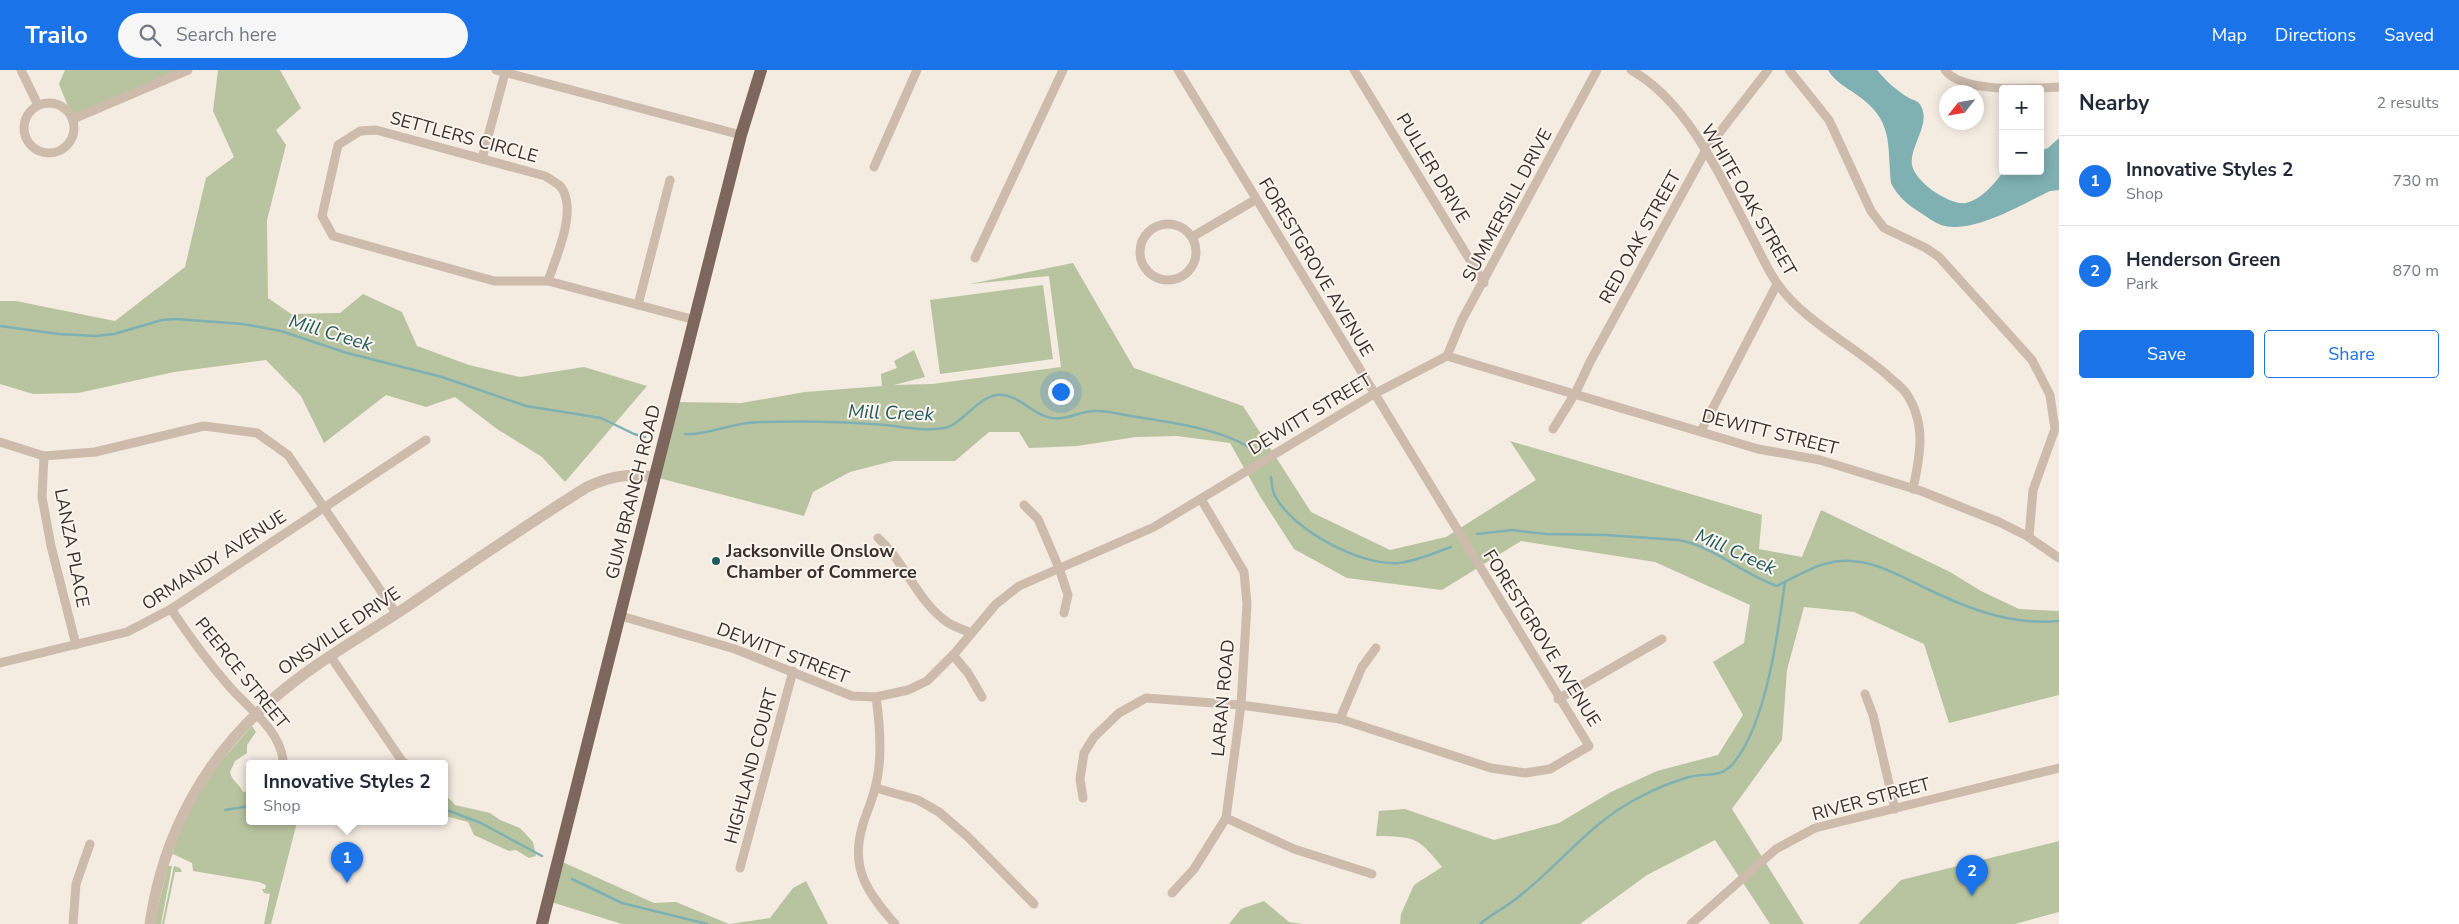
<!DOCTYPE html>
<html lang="en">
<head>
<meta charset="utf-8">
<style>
  body { margin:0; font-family:"Nunito Sans",sans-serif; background:#f6f6f7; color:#1f2937 }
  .controls { position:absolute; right:15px; top:15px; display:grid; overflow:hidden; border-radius:5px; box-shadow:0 2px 12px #0003 }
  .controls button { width:45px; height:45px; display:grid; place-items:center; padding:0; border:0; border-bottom:1px solid #e0e1e3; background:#fff; color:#1f2937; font:25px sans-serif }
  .compass { position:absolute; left:1939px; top:15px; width:45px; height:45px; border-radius:50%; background:#fff; box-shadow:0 2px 12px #0003; rotate:239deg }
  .you { position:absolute; left:1060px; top:321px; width:18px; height:18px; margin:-12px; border:4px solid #fff; border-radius:50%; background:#1a73e8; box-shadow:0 0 0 8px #1a73e833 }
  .badge { display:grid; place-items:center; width:32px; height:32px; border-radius:50%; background:#1a73e8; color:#fff; font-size:16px; font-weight:700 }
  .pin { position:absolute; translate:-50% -41px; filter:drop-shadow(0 1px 2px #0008) }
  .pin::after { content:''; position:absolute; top:26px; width:18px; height:15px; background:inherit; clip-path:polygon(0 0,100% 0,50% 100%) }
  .popup { position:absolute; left:246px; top:690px; width:202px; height:65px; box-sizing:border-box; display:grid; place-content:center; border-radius:5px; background:#fff; filter:drop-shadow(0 1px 4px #0005); font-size:16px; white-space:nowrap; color:#747a83 }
  .popup b { font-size:19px; color:#1f2937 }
  .popup::after { content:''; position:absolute; left:50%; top:100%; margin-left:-10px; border:10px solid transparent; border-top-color:#fff }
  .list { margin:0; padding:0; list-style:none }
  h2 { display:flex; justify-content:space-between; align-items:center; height:65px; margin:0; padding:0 20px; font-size:21px }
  h2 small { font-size:16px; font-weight:400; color:#747a83 }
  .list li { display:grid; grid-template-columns:32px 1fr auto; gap:15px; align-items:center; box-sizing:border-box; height:90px; padding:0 20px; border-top:1px solid #e0e1e3 }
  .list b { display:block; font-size:19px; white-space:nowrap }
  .list p { margin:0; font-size:16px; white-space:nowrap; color:#747a83 }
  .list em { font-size:16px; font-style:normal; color:#747a83 }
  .actions { display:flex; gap:10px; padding:15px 20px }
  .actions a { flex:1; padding:11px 0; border:1px solid #1a73e8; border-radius:5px; text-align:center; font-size:18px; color:#1a73e8 }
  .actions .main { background:#1a73e8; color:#fff }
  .icon { flex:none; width:28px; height:28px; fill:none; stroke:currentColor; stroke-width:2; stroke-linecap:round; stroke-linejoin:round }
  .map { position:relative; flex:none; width:2059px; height:854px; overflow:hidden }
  header { display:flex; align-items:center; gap:30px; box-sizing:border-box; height:70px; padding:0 25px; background:#1a73e8; color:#fff }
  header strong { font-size:24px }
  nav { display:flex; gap:28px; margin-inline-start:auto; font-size:18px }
  .search { width:350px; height:45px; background:#f6f6f7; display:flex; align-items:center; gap:12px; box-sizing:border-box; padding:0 18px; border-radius:28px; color:#747a83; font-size:19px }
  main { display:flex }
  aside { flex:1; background:#fff }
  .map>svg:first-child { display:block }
  .green { fill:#b8c4a0 }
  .water { fill:#7fb0b2 }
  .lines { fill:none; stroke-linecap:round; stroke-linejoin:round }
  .stream { stroke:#7fb0b2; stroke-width:2.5 }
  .minor { stroke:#cdbbac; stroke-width:9 }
  .tertiary { stroke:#cdbbac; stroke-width:11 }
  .primary { stroke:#7d675c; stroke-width:12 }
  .poi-dot { fill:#1f5a5e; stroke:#fbf5ee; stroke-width:2 }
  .labels { text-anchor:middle; stroke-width:4; stroke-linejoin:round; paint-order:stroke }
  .street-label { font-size:18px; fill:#3b302b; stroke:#fbf5ee }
  .poi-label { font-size:18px; font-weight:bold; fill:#3b302b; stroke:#fbf5ee; text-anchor:start }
  .water-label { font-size:19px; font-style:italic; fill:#1f5a5e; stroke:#fbf5ee }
</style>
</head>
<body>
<header>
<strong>Trailo</strong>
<div class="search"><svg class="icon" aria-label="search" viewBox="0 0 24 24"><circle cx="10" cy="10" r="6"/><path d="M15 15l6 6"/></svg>Search here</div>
<nav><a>Map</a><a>Directions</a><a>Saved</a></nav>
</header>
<main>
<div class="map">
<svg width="2059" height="854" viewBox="0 0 2059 854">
  <rect width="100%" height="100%" fill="#f4ebe1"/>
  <g class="green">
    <polygon points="65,0 188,0 73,49 59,14"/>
    <polygon points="218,0 280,0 301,38 276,60 286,75 267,150 268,228 291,244 340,243 363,224 402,242 417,276 469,295 520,307 584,297 647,316 565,412 542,387 497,359 455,327 426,337 386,325 324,373 301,326 266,290 174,302 78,323 33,324 0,314 0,231 16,231 115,251 185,197 206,108 234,87 213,41"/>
    <path d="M1073,193l61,105 109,38 68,106 79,38 56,-13 90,-57 -26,-39 252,74 -3,34 43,8 19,-47 129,62 31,19 38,18 40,2v84l-110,28 -25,-79 -70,-32 -50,-5 -17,63 -5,70 -50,69 72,115h-34l-55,-84 -68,35 -67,49h-180l1,-10 13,-29 28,-18c-25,-31 -27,-30 -66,-31l3,-25 26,-2 89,31 65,-17 52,-31 46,-21 61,-16 25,-40 -30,-53 31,-19 6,-38 -95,-43 -134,-21 -79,49 -95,-12 -53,-29 -33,-51 -31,-55 -53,-7 -41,1 -59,9 -48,2 -10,-16h-30l-34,29h-62l-43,11 -37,20 -9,24 -149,-39 19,-75 67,1 64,-11 77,-6 -1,-12 16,-6 -3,-7 20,-11 11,27 -31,8 38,-1 129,-17 -12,-91 -79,8z"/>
    <polygon points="1043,215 1053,289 940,304 930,230"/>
    <path d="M252,656l4,6 -9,13v8l-12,8 -5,11c2,10 10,12 13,20l6,-1 1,31h47l-26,102h-7l6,-30 -6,-1 -2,-4h3l1,-4 -7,-3 -66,-11 -1,-8 -19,-9c7,-48 47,-92 79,-128z"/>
    <polygon points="444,723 455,735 490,743 500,750 520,758 533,772 536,786 529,788 516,780 509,781 474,765 468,752 445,746"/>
    <polygon points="2059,771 2059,842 2015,854 1858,854 1901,810"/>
    <polygon points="558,790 654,833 676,832 729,854 770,848 793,818 806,811 828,854 622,854 548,831"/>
    <polygon points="168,796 172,796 161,854 154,854"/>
    <polygon points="174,796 180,798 182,802 175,802 164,854 162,854"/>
    <polygon points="1264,831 1289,852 1303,854 1229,854 1241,839"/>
  </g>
  <path class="water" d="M1828,0h49c8,10 20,21 32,28 4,2 10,3 12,8 10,19 -12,40 -9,59 3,17 38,41 54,38 16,-4 28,-19 38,-32h36v-20l8,-3 11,-10v52l-9,1c-28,13 -78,44 -109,34 -7,-3 -14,-8 -20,-12 -13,-8 -23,-16 -30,-30 -4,-40 3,-62 -34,-88 -11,-8 -22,-13 -29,-25z"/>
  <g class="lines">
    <g class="stream">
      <polyline points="0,256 59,264 96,266 114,264 162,250 176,249 243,254 281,261 347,283 442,307 526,336 601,348 634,364 645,367"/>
      <path d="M685,364c18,2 51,-12 74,-12 38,-1 76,-1 113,2 24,1 48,8 72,4 18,-3 32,-30 53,-33 20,-3 36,21 55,23 15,3 29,-8 44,-7 14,0 27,4 41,6 33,5 92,13 118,35"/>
      <path d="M1271,407c1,6 1,14 4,19 18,34 85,70 124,67 18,-2 35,-10 52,-16"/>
      <path d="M1477,464l35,-4 34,4 60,1 73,5c35,7 64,34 98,46 20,-10 42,-24 64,-25 36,-2 65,19 97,33 39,18 77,31 121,27"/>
      <polyline points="444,739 481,753 542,786"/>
      <polyline points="225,740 250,736"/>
      <polyline points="572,809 622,833 707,854"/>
      <path d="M1480,854c11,-10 25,-16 37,-26 42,-32 74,-77 123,-101 15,-8 32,-15 49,-20 20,-5 32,3 47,-17 31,-41 42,-128 49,-178"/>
    </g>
    <g class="minor">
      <polyline points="21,0 38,35"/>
      <polyline points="496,0 741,65"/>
      <polyline points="1354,0 1484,213"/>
      <path d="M1631,0c60,33 95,118 126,177 6,12 12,25 20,36 23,35 78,64 110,92 6,6 15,12 19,18 21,31 14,63 7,96"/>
      <polyline points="1789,0 1829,50 1871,141 1884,158 1926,178 1939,187 2032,290 2050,325 2055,359 2033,420 2029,467"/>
      <path d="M1945,0c17,24 87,18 114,17"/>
      <circle cx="49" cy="58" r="25"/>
      <polyline points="73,49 188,0"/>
      <polyline points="482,89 505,3"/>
      <polyline points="874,97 917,0"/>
      <circle cx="1168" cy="182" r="28"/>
      <polyline points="1192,167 1255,130"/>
      <polyline points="975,188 1063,0"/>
      <path d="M548,211c8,-24 30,-71 13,-94 -4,-4 -11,-8 -16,-11l-169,-46 -16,1 -22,14 -16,71 11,20 161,45h54l147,39"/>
      <polyline points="638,235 670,110"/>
      <polyline points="1447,286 1462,250 1597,0"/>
      <polyline points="1553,359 1576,322 1590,292 1706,80 1768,0"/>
      <polyline points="1701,361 1777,214"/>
      <polyline points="0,372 44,386 95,382 204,356 257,363 288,385 396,543"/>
      <polyline points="44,386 42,427 51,476 76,575"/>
      <polyline points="1024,435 1038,449 1059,498 1068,525 1064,543"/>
      <path d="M878,468c27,24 39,63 69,84 7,5 17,8 25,11"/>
      <path d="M171,539c18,27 37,53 58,77 20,23 49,42 54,73"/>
      <polyline points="621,546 735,579 852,626 876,627 908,620 927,611 955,583 996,534 1019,516 1154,457 1374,324 1447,286 1758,379 1820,390 1921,421 1999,452 2027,466 2059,488"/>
      <polyline points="953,585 968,603 982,627"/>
      <polyline points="331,587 402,691 406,694"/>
      <polyline points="0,593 127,562 171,539 426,370"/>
      <polyline points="1865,624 1873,645 1895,739"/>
      <path d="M876,627c4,28 7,63 -1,91 -3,14 -10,27 -13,40 -12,42 7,66 33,96"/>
      <polyline points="1558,629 1662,569"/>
      <polyline points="1340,649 1362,597 1376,578"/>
      <polyline points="876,718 918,730 939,742 968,767 1034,834"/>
      <polyline points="1083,728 1080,709 1084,683 1094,667 1119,643 1146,628 1241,635 1340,649 1491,698 1525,703 1550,699 1589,676 1178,0"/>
      <polyline points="1226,748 1294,779 1372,804"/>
      <polyline points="740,798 793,601"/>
      <polyline points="1172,823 1194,799 1226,748 1241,635 1247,534 1244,502 1201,429"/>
      <polyline points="73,854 76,814 90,774"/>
      <polyline points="1691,854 1776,779 1815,758 2059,698"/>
    </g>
    <path class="tertiary" d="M150,854c13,-90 55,-167 124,-226 40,-35 89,-62 134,-92 59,-40 118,-81 179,-119 23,-11 43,-14 68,-10"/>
    <polyline class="primary" points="542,854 741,65 761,0"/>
  </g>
  <circle class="poi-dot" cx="716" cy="491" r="5"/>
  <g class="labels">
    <g class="street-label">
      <text transform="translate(464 67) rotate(15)" y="6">SETTLERS CIRCLE</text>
      <text transform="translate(1433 98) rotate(59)" y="6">PULLER DRIVE</text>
      <text transform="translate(1749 130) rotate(60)" y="6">WHITE OAK STREET</text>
      <text transform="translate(1507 135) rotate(-62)" y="6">SUMMERSILL DRIVE</text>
      <text transform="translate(1640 167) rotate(-61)" y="6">RED OAK STREET</text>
      <text transform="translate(1316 197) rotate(59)" y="6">FORESTGROVE AVENUE</text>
      <text transform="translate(1310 344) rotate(-31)" y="6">DEWITT STREET</text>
      <text transform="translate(1770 362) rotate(14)" y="6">DEWITT STREET</text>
      <text transform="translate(633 422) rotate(-76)" y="6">GUM BRANCH ROAD</text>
      <text transform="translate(72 478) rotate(79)" y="6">LANZA PLACE</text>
      <text transform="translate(214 490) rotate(-33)" y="6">ORMANDY AVENUE</text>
      <text transform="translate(339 561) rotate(-34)" y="6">ONSVILLE DRIVE</text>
      <text transform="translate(1542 568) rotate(58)" y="6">FORESTGROVE AVENUE</text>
      <text transform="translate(783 583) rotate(21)" y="6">DEWITT STREET</text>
      <text transform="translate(242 603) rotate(51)" y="6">PEERCE STREET</text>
      <text transform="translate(1223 628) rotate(-85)" y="6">LARAN ROAD</text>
      <text transform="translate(751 696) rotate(-75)" y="6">HIGHLAND COURT</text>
      <text transform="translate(1871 729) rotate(-15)" y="6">RIVER STREET</text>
    </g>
    <g class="poi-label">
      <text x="726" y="487">Jacksonville Onslow<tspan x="726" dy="21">Chamber of Commerce</tspan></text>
    </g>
    <g class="water-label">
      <text transform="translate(331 262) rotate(17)" y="7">Mill Creek</text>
      <text transform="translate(891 342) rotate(2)" y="7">Mill Creek</text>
      <text transform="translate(1736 481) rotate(24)" y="7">Mill Creek</text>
    </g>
  </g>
</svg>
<div class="controls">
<button>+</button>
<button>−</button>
</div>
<svg class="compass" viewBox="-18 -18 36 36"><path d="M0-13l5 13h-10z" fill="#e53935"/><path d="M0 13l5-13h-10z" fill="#747a83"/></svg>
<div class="you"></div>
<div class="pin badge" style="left:347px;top:813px">1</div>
<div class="popup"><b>Innovative Styles 2</b>Shop</div>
<div class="pin badge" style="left:1972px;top:826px">2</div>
</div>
<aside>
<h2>Nearby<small>2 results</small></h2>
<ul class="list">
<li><span class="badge">1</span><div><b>Innovative Styles 2</b><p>Shop</p></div><em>730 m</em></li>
<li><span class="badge">2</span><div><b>Henderson Green</b><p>Park</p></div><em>870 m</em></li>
</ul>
<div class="actions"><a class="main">Save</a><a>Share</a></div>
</aside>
</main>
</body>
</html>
